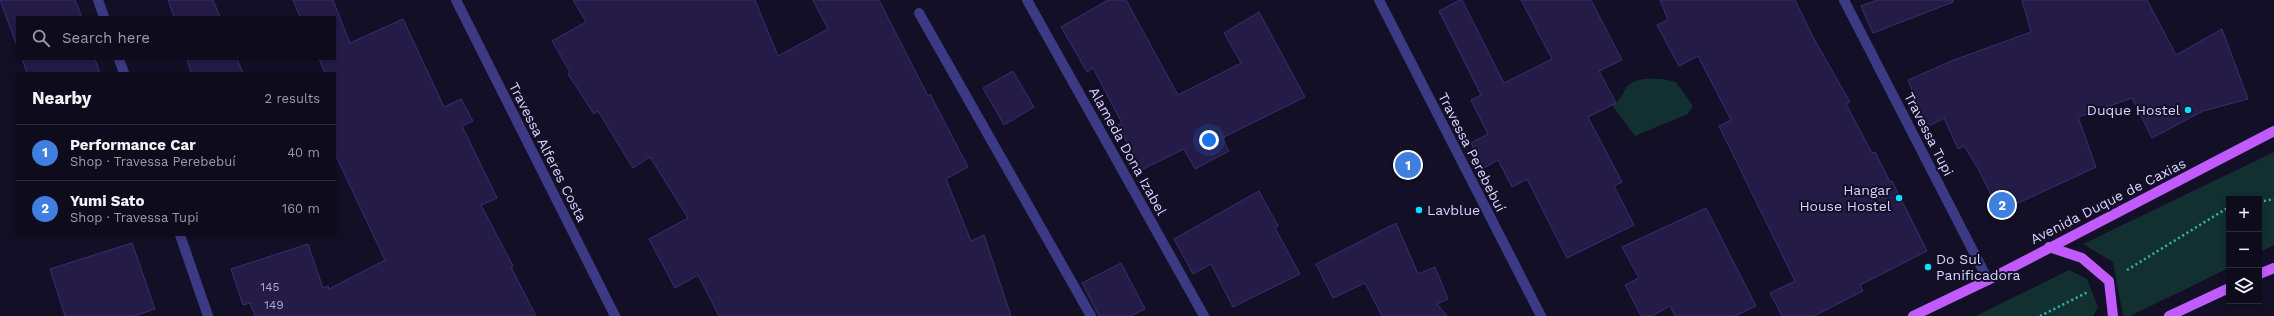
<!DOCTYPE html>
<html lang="en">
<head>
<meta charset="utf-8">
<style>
  body { margin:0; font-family:"Work Sans",sans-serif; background:#171425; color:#f1f3f6 }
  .controls { position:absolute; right:12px; bottom:12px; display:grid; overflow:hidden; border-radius:0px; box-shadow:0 2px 6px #0003 }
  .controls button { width:36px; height:36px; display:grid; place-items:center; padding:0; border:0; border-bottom:1px solid #2e2b3b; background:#0e0b1c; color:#f1f3f6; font:20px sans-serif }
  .you { position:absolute; left:1209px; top:140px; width:14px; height:14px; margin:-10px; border:3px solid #fff; border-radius:50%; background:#1a73e8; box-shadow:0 0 0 6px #1a73e833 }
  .badge { display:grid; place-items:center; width:26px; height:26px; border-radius:50%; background:#00e5ff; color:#fff; font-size:13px; font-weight:700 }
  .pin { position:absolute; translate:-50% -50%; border:2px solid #fff; box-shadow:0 1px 4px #0006 }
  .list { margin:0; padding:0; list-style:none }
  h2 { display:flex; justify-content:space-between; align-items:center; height:52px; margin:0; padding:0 16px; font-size:17px }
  h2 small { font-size:13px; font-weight:400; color:#9b9ba3 }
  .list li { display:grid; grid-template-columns:26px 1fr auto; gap:12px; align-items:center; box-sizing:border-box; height:56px; padding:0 16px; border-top:1px solid #2e2b3b }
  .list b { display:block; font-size:15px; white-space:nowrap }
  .list p { margin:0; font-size:13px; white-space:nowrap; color:#9b9ba3 }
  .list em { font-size:13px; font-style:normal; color:#9b9ba3 }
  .icon { flex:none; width:22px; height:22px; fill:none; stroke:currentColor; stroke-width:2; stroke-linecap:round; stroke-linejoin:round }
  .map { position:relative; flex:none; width:2274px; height:316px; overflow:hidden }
  .search { position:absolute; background:#0e0b1c; box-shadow:0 2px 6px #0003; left:16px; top:16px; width:320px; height:44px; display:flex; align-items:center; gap:10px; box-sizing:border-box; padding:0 14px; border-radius:0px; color:#9b9ba3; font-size:15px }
  .panel { position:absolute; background:#0e0b1c; box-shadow:0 2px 6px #0003; left:16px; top:72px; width:320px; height:164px; border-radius:0px }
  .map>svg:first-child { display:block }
  .green { fill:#12302f }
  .building { fill:#241b47; stroke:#3b2d73 }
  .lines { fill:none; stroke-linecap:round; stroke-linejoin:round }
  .path { stroke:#2fb8b0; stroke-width:2.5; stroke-dasharray:2 3; stroke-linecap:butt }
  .minor { stroke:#3d3a85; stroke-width:10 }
  .major { stroke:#c25bff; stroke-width:10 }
  .poi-dot { fill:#00e5ff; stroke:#130f26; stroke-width:1.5 }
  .labels { text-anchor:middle; stroke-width:4; stroke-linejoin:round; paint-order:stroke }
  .number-label { font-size:12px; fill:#aca6d1 }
  .poi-label { font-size:14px; fill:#d9d4ff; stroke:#130f26; text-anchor:end }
  .street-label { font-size:14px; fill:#d9d4ff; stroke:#130f26 }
</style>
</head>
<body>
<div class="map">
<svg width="2274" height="316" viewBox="0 0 2274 316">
  <rect width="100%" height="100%" fill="#130f26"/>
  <g class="green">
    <path d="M1663,79l13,3 17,24 -5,8 -53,22 -23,-31c8,-4 10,-10 14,-17 8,-11 25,-9 37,-9z"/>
    <polygon points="2274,152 2274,245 2259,253 2259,199 2229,199 2229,268 2130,316 2123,316 2113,262 2083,244"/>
    <polygon points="2069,270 2087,279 2098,307 2093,316 1976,316"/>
  </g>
  <g class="building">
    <polygon points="0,0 75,0 82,17 17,17 17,46"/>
    <polygon points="168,0 213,0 220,17 174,17"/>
    <polygon points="293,0 333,0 350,43 403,19 444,107 461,99 473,121 462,126 497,198 481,205 513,266 511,267 536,316 255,316 250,303 243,305 231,269 308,244 323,288 328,286 329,289 385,260 335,154 335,73 325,73 319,59 335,59 335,17 300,17"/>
    <polygon points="573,0 755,0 778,56 828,29 813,0 879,0 928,96 930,94 968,167 946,179 971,241 984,235 1011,316 719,316 698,275 675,288 649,239 688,218 650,157 633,168 598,111 594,114 568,74 570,72 552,41 586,22"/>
    <polygon points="1108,0 1126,0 1178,95 1241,63 1224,33 1259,12 1305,97 1222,138 1229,151 1195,169 1184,149 1141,170 1118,125 1122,123 1093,68 1087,72 1061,27"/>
    <polygon points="1460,0 1462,0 1504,83 1552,59 1521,0 1591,0 1622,60 1599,71 1616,103 1588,117 1622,182 1614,186 1634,225 1567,258 1527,179 1512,187 1498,160 1484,168 1471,143 1488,134 1471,100 1481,95 1439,11"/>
    <polygon points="1660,0 1795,0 1813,37 1850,102 1846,104 1872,153 1875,152 1890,182 1892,181 1927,251 1860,285 1863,291 1814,316 1782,316 1770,293 1795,281 1719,126 1731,120 1698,56 1679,66 1657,25 1668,20"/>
    <polygon points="1877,0 1953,0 1953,2 1873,33 1861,6"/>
    <polygon points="2022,0 2147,0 2176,55 2222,29 2248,99 2203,111 2152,138 2132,98 2078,117 2096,167 1999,212 1979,170 1964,146 1958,149 1944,118 1927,127 1908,80 1954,60 2031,32"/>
    <polygon points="22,59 95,59 100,73 27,73"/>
    <polygon points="187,59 237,59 243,73 191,73"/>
    <polygon points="1013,71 1034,107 1004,125 983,88"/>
    <polygon points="1259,191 1278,226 1275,228 1300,274 1233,307 1211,264 1193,274 1174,239"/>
    <polygon points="1706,208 1756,306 1735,316 1675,316 1670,306 1652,316 1641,316 1625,285 1639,278 1622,247"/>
    <polygon points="1396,223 1418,274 1435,267 1448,299 1437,304 1447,316 1382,316 1365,283 1333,298 1316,264"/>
    <polygon points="132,243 155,309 134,316 65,316 50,269"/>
    <polygon points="1121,263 1145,309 1131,316 1099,316 1082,283"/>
  </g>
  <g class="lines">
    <g class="path">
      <polyline points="2259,202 2274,199"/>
      <polyline points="2127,270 2229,207"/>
      <polyline points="2040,316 2088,292"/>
    </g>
    <g class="minor">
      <polyline points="98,0 104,17"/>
      <polyline points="456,0 615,316"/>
      <polyline points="1027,0 1204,316"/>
      <polyline points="1379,0 1541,316"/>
      <polyline points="1844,0 1988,280"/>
      <polyline points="919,13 1091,316"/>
      <polyline points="119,59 124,73"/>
      <polyline points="180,235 208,316"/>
    </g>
    <g class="major">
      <polyline points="2049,247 2082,258 2109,281 2113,316"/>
      <polyline points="2259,274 2274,268"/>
      <polyline points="1913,316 1988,280 2274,131"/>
      <polyline points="2169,316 2229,288"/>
    </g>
  </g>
  <g class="poi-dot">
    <circle cx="2188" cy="110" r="4"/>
    <circle cx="1899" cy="198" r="4"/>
    <circle cx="1419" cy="210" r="4"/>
    <circle cx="1928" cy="267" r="4"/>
  </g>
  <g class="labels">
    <g class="number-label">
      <text x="270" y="291">145</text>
      <text x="274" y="309">149</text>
    </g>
    <g class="poi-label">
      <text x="2180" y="115">Duque Hostel</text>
      <text x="1891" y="195">Hangar<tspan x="1891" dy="16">House Hostel</tspan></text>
      <text x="1427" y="215" text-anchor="start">Lavblue</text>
      <text x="1936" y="264" text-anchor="start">Do Sul<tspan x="1936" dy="16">Panificadora</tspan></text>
    </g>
    <g class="street-label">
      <text transform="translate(1929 134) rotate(63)" y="5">Travessa Tupi</text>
      <text transform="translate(1128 151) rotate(61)" y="5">Alameda Dona Izabel</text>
      <text transform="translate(548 152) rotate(63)" y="5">Travessa Alferes Costa</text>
      <text transform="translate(1472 152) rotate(63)" y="5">Travessa Perebebuí</text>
      <text transform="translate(2108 201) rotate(-27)" y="5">Avenida Duque de Caxias</text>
    </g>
  </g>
</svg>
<div class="controls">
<button>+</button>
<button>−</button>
<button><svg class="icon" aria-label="layers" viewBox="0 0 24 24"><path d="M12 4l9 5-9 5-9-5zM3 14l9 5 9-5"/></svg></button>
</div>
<div class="you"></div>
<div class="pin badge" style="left:1408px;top:165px;background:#3f7fe0">1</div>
<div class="pin badge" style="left:2002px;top:205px;background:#3f7fe0">2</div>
<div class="search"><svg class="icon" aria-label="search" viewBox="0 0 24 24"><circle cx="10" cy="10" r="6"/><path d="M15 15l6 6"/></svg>Search here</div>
<section class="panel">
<h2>Nearby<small>2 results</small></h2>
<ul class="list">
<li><span class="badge" style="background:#3f7fe0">1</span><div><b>Performance Car</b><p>Shop · Travessa Perebebuí</p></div><em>40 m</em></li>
<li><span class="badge" style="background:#3f7fe0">2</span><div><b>Yumi Sato</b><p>Shop · Travessa Tupi</p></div><em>160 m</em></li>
</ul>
</section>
</div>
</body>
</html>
